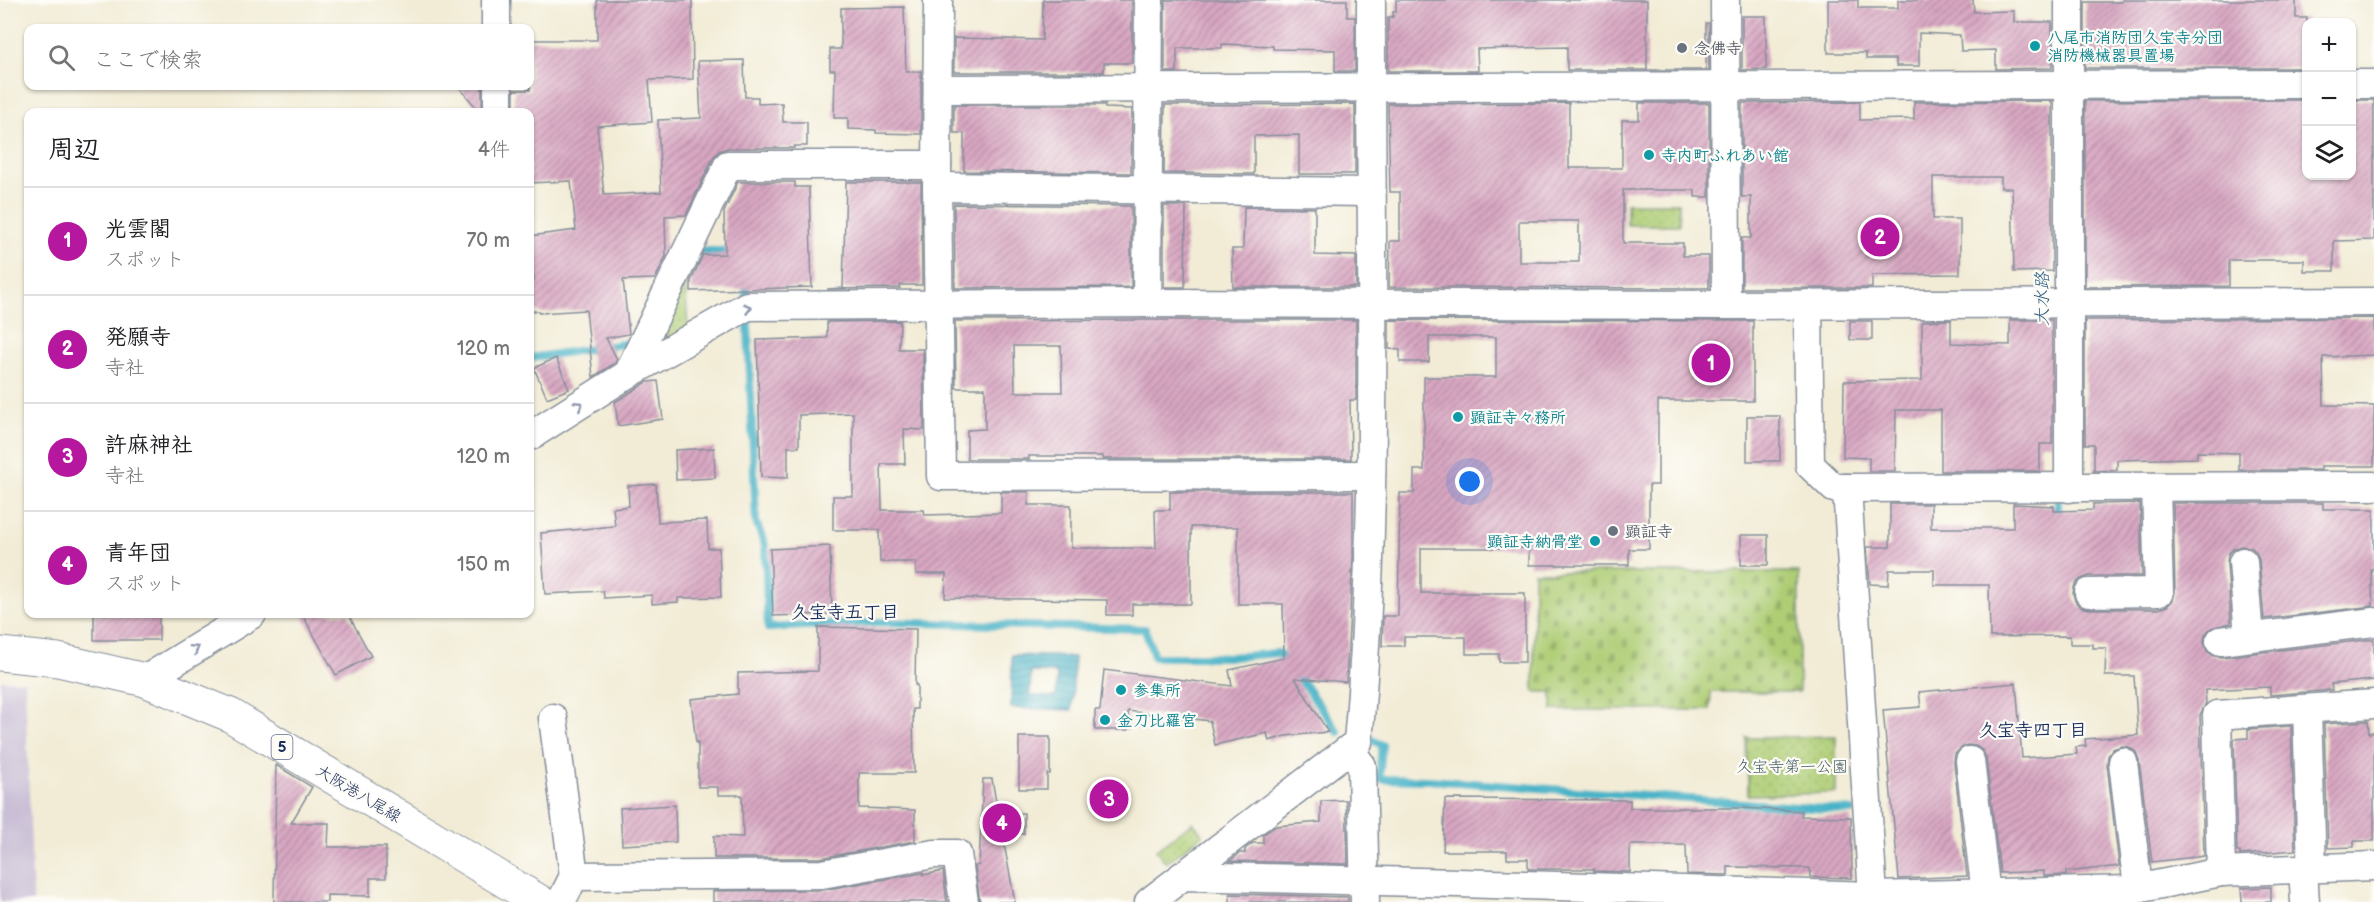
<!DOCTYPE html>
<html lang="ja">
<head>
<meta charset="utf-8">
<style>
  body { margin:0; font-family:"Balsamiq Sans","Klee One",sans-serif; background:#f6f6f6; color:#202124 }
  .controls { position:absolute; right:18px; top:18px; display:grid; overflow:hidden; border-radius:12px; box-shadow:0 2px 4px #0004 }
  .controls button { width:54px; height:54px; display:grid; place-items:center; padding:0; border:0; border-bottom:2px solid #e0e0e0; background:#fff; color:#202124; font:30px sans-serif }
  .you { position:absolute; left:1470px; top:482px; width:21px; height:21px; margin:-15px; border:4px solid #fff; border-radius:50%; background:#1a73e8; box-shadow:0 0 0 9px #1a73e833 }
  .badge { display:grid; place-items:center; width:39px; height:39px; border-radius:50%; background:#b5179e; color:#fff; font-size:20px; font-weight:700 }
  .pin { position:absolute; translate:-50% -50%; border:3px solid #fff; box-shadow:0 2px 6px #0006 }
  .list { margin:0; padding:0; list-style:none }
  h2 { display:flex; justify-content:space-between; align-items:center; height:78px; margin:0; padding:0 24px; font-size:26px }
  h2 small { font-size:20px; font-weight:400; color:#757577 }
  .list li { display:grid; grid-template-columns:39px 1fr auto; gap:18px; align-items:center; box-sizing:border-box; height:108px; padding:0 24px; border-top:2px solid #e0e0e0 }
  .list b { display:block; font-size:22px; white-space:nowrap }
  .list p { margin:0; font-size:20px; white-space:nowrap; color:#757577 }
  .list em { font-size:20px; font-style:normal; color:#757577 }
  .icon { flex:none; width:33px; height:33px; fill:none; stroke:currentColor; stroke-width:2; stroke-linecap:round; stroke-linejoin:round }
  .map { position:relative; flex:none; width:2374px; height:902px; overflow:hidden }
  .search { position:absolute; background:#fff; box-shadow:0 2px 4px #0004; left:24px; top:24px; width:510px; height:66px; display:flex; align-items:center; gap:15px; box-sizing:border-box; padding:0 21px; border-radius:12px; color:#757577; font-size:22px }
  .panel { position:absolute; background:#fff; box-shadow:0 2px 4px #0004; left:24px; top:108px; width:510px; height:510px; border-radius:12px }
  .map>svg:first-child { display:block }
  .industrial { fill:#cabfd6 }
  .cemetery { fill:url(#cemetery-stones); stroke:#647e6a; stroke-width:1.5 }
  .park { fill:url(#park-dots); stroke:#647e6a; stroke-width:1.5 }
  .water { fill:url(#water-rules); stroke:#327192; stroke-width:1.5; fill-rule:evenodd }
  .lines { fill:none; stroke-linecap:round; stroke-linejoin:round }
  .stream { stroke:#49b3c7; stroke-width:8 }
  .building { fill:url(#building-hatch); fill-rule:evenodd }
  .minor-casing { stroke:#868e9a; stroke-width:31 }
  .major-casing { stroke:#868e9a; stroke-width:35 }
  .minor { stroke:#fff; stroke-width:28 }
  .major { stroke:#fff; stroke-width:33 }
  .oneway { stroke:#8d97ae }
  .culture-dot { fill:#0f9aa8; stroke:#fdfcf7; stroke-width:2 }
  .worship-dot { fill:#6b7280; stroke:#fdfcf7; stroke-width:2 }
  .labels { text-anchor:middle; stroke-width:4.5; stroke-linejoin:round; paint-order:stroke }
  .shield { fill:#fdfcf7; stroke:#5f6c8c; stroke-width:1.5 }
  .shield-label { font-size:15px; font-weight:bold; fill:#1b2f5e }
  .culture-label { font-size:16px; font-weight:bold; fill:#0d838f; stroke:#fdfcf7; text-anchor:start }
  .worship-label { font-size:16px; font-weight:bold; fill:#5b616d; stroke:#fdfcf7; text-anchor:start }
  .park-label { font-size:16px; fill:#475e65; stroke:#fdfcf7 }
  .street-label { font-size:16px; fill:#1b2f5e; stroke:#fdfcf7 }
  .water-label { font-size:18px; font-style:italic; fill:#2b5d83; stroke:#fdfcf7 }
  .neighbourhood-label { font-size:18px; font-weight:bold; fill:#1b2f5e; stroke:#fdfcf7 }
</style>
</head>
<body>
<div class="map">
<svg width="2374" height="902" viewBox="0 0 2374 902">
  <defs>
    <pattern id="cemetery-stones" width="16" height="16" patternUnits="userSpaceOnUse" patternTransform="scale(1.5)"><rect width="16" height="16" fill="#aecd75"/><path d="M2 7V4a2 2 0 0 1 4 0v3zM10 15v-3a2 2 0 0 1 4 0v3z" fill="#95b068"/></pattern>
    <pattern id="park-dots" width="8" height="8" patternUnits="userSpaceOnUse" patternTransform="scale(1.5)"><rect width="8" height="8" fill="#aecd75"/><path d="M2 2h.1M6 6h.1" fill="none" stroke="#95b068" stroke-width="1.8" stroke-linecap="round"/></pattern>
    <pattern id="water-rules" width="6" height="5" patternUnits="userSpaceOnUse" patternTransform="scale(1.5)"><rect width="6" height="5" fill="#49b3c7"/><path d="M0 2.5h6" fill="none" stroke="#3c92a5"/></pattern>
    <pattern id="building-hatch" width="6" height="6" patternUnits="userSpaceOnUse" patternTransform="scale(1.5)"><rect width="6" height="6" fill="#d9a7c2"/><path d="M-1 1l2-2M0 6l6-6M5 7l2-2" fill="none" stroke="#af88a1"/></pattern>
  </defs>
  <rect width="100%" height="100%" fill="#fdfcf7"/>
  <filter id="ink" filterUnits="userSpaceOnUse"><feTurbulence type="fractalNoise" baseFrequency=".0167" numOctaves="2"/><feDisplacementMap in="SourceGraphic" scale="12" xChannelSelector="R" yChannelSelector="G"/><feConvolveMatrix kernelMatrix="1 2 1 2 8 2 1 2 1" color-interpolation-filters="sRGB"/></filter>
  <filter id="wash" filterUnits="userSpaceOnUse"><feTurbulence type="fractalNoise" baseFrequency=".008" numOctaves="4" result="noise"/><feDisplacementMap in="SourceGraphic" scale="24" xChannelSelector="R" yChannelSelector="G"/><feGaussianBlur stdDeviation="1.35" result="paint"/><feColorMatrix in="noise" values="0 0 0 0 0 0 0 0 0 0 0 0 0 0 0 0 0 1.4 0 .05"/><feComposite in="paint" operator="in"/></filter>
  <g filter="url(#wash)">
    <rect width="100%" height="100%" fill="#f2ecd6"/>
    <polygon class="industrial" points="0,680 25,681 33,902 0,902"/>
    <polygon class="cemetery" points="1534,572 1799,572 1799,692 1711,692 1710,710 1552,710 1552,692 1534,692"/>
    <g class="park">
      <rect x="1627" y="203" width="52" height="22"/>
      <polygon points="685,279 688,329 654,347"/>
      <polygon points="1836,736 1836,793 1748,795 1747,738"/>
      <polygon points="1193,822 1203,835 1166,863 1156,850"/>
    </g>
    <path class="water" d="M1012,655l62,2 -2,53 -61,-2zM1031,672l26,1 -1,24 -26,-1z"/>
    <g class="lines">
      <g class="stream">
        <polyline points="694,251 735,251"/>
        <polyline points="746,279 756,522 765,545 768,628 879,622 1145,629 1154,657 1231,657 1278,653 1294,670 1338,732"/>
        <polyline points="530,358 636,342"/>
        <polyline points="2058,492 2058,522"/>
        <polyline points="1370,739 1382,745 1379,779 1429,780 1852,811"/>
      </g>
    </g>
    <g id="blocks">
      <g class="building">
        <polygon points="597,0 692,0 693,79 649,80 652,122 597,126 604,195 661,192 658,120 701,118 698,61 744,60 745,97 758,97 758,104 782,103 783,122 807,122 807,146 794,146 794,148 728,148 719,151 713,158 686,215 665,216 666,256 655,279 623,280 629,334 606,338 617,359 615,363 593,377 586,310 539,313 539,311 530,311 530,281 534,281 530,236 576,230 571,181 530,183 530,112 524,112 524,110 514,110 514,90 530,90 530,40 597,40"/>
        <polygon points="1043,0 1132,0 1132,63 1104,63 1104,72 954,72 954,38 1042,40"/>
        <polygon points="1165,0 1347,0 1347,17 1355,17 1355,71 1335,71 1335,50 1273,49 1273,46 1222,44 1222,48 1177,48 1177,72 1165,72"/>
        <polygon points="1396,0 1647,0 1647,70 1706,70 1706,23 1709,23 1709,70 1567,70 1567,47 1477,49 1478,71 1388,71 1388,17 1393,17 1393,12 1396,12"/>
        <polygon points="1828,0 1858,0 1858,8 1898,8 1898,0 1973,0 1974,12 2014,11 2014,22 2052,22 2052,68 1996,69 1996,50 1961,51 1960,35 1919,33 1919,66 1896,66 1896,59 1866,59 1866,53 1828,53"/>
        <polygon points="2122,0 2296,0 2296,18 2307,18 2307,68 2085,68 2085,2 2122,2"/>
        <polygon points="904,7 906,72 921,71 921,134 876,133 876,130 848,129 848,118 834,118 835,70 830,70 830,49 841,49 841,8"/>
        <polygon points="1742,16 1766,16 1766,69 1742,70"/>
        <polygon points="458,86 482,86 482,112 480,112"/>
        <polygon points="2305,100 2306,176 2352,176 2352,100 2374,100 2374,240 2334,241 2334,271 2304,271 2304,260 2229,260 2229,286 2085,287 2085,101"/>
        <polygon points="2052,101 2052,271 2014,272 2012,188 2001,188 2001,177 1933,177 1933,219 1960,219 1960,274 1872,275 1872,288 1742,288 1742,238 1751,238 1751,197 1742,197 1742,103 1860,102 1860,120 1914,119 1914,102"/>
        <path d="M1569,103v65h53v-48h17v-17h70v94h-14v-7h-72v53h60v13h26v32l-320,-1 1,-46h10v-49h-10l-2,-88zM1519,221h60v41h-60z"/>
        <polygon points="1355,104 1355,174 1299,174 1299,135 1254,136 1254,174 1164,173 1165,105"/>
        <polygon points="954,105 1105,105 1105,108 1132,109 1131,173 964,171 964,133 954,133"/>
        <polygon points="738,182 795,182 795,187 809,187 812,287 691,291 691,281 703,255 725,254 724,212"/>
        <polygon points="846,182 921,182 922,285 900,285 900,288 827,289 843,288"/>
        <polygon points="954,204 1131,206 1131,287 955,288"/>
        <polygon points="1164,206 1186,206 1185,287 1164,287"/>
        <polygon points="1244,207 1315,208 1315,255 1356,256 1356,287 1233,287 1232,249 1243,249"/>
        <polygon points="2374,318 2374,355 2323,357 2324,405 2374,406 2374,466 2321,466 2321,470 2239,470 2239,453 2197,452 2197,458 2117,460 2117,470 2094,471 2094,444 2085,444 2085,320"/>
        <path d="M1147,320h209v80h-6l1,59h-248v-3h-74v3h-62v-29l18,-1v-41h-29l-1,-67zM1014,346h47l1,46h-47z"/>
        <polygon points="1389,320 1753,321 1753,401 1658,401 1658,485 1649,485 1649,549 1629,549 1629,565 1529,565 1529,548 1421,548 1421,593 1525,593 1525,662 1499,662 1499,654 1466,654 1466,637 1404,637 1404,646 1382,646 1383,616 1398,616 1400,493 1414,493 1414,470 1424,470 1424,377 1496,377 1496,337 1429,337 1429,362 1400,362 1400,350 1389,349"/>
        <polygon points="1951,320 1951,343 2010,345 2010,320 2052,320 2052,444 2040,444 2040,471 1941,471 1941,410 1896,410 1895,471 1869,471 1869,458 1843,457 1844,381 1922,380 1922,321"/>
        <polygon points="900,321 899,349 923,349 924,430 904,429 905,464 881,464 882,510 924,510 925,515 1001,513 1001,492 1029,492 1028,505 1071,505 1071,548 1156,548 1155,510 1170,510 1170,492 1353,492 1353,556 1346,682 1295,678 1328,732 1285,736 1269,741 1267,733 1215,745 1210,721 1128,711 1128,730 1095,730 1095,710 1100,710 1104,670 1232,686 1229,670 1284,658 1283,604 1238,604 1238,527 1191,527 1191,604 1132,604 1132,615 1107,615 1107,600 945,598 946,574 916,574 916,562 880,562 879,530 833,530 833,496 853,496 853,413 799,415 799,447 788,447 788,478 761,477 757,340 827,338 827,322"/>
        <rect x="1850" y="321" width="22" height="19"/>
        <polygon points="556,358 569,389 547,398 534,368"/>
        <polygon points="658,381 663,419 618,426 615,402 647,382"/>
        <rect x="1747" y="416" width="33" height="45"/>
        <polygon points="714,448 715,478 676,480 675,450"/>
        <polygon points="656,484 658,522 707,520 708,548 719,548 721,597 678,598 678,602 652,604 652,595 604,598 603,591 545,594 541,533 615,526 613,508 629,506 628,486"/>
        <polygon points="2140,503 2142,576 2089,576 2081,579 2075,584 2073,593 2075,601 2080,607 2089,609 2159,609 2167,606 2173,600 2175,592 2173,503 2323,503 2323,509 2374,509 2374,569 2371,569 2373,606 2264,619 2259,560 2256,552 2251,547 2241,546 2233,549 2228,554 2227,563 2231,623 2211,628 2205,634 2204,642 2207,651 2214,656 2222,657 2374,639 2374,680 2331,684 2332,690 2270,695 2270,687 2205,690 2206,703 2200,715 2204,856 2152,862 2139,760 2136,752 2129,747 2122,746 2113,749 2108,756 2107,764 2119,866 2066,872 2066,875 2044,876 2044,871 2000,873 1986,758 1983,751 1976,746 1967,745 1961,748 1955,754 1954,763 1967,876 1899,879 1883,710 1921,707 1919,692 2016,683 2022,758 2077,754 2076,747 2086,746 2085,739 2138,735 2134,676 2105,676 2106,648 2093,648 2093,644 2070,644 2070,636 1990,637 1989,585 1934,585 1934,570 1889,570 1888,585 1870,584 1867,547 1890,547 1890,504 1931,504 1931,528 2013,528 2013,504 2054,506 2054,511 2093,510 2093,504"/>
        <rect x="1741" y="535" width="27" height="30"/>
        <polygon points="830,546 832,614 773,616 770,549"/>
        <rect x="94" y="614" width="65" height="26"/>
        <polygon points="302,614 348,614 371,656 336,675"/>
        <polygon points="818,627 916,629 915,685 917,685 917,709 913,709 914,773 859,773 859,808 915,810 915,841 820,858 714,858 714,836 743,837 742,795 718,795 718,787 698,787 698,742 696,743 691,699 738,694 738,673 818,671"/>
        <polygon points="2368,721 2369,733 2374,732 2374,841 2354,841 2354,847 2328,848 2324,724"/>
        <polygon points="2291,726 2295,850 2240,855 2240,852 2237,852 2234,739 2248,738 2248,729"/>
        <polygon points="1019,737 1050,737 1050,774 1047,774 1047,789 1019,789"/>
        <polygon points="276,765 312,787 291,823 329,823 328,847 386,847 386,878 370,878 370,896 327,895 327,902 274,902"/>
        <polygon points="983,779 992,779 998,813 1024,813 1024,834 1002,833 1015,902 980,902 975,866 979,865"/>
        <polygon points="1445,799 1630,800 1630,808 1739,808 1802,811 1801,816 1851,817 1852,878 1810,877 1810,868 1728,867 1728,875 1687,874 1686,845 1630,845 1630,872 1594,871 1594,869 1528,869 1528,859 1507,859 1507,851 1443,851"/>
        <polygon points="1346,800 1348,864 1230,861 1240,853 1245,853 1245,849 1253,843 1263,843 1263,835 1276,826 1321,822 1321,801"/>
        <polygon points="675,805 676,842 622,845 620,808"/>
        <polygon points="943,871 947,902 713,902 713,891 822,890 923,873 923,875"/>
        <polygon points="2271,887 2271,902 2242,902 2241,888"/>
        <polygon points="1230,894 1348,897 1348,902 1230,902"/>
      </g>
    </g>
  </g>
  <g filter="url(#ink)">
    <use href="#blocks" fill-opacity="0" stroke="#868e9a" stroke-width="1.5"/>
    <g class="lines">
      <defs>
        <g id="minor">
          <polyline points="496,0 496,28"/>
          <polyline points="938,0 937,187 941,476 1371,475"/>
          <polyline points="1725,0 1726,305"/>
          <polyline points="2352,84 2374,84"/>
          <polyline points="498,86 498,112"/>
          <polyline points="938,89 2306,84"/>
          <polyline points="937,187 1371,192"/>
          <polyline points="1147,303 1149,0"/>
          <polyline points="1808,304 1810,465 1834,488 1847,488"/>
          <polyline points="628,374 728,165 937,165"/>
          <polyline points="530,436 628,374 747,306 1147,303 1726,305 2374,302"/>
          <polyline points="2069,488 2069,0"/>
          <polyline points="2243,562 2249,637"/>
          <polyline points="2089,593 2159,592 2156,487"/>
          <polyline points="2220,641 2374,622"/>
          <polyline points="145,680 252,614"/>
          <polyline points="2307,709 2312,869"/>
          <polyline points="553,718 574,876"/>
          <polyline points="1349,749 1362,766 1365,902"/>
          <polyline points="1970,761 1986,894"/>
          <polyline points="2123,762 2138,888"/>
          <polyline points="2303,869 2305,902"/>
          <polyline points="2221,872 2217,715 2374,704"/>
          <polyline points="1182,876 1458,883 1873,896 2131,890 2221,872 2374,866"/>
          <polyline points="1873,896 1847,488 2374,486"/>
          <polyline points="561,902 574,876 822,874 934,854 957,854 964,902"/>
          <path d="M1149,902l209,-160c22,-247 12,-495 13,-742"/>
        </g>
        <polyline id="major" points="0,654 58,660 145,680 230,715 540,902"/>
      </defs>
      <use href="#minor" class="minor-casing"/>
      <use href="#major" class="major-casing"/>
      <use href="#minor" class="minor"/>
      <use href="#major" class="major"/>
    </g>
    <defs><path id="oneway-chevron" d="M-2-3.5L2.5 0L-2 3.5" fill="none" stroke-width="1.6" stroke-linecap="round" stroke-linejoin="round" transform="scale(1.5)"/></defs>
    <g class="oneway">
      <use href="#oneway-chevron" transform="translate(748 308) rotate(-15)"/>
      <use href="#oneway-chevron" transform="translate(579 405) rotate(-32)"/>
      <use href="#oneway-chevron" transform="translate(195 649) rotate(-32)"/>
    </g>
  </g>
  <g class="culture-dot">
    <circle cx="2035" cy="46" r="6"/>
    <circle cx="1649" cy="155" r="6"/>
    <circle cx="1458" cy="417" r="6"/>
    <circle cx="1595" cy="541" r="6"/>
    <circle cx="1121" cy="690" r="6"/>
    <circle cx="1105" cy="720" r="6"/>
  </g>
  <g class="worship-dot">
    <circle cx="1682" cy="48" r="6"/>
    <circle cx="1613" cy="531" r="6"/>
  </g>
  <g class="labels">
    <rect class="shield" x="271.5" y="735" width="21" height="24" rx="4.5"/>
    <g class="shield-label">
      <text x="282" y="752">5</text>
    </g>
    <g class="culture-label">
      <text x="2047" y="43">八尾市消防団久宝寺分団<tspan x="2047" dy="18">消防機械器具置場</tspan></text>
      <text x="1661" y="161">寺内町ふれあい館</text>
      <text x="1470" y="423">顕証寺々務所</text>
      <text x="1583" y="547" text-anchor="end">顕証寺納骨堂</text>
      <text x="1133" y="696">参集所</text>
      <text x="1117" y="726">金刀比羅宮</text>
    </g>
    <g class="worship-label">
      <text x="1694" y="54">念佛寺</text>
      <text x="1625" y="537">顕証寺</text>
    </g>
    <g class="park-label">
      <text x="1792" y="772">久宝寺第一公園</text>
    </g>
    <g class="street-label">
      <text transform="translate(359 793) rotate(31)" y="6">大阪港八尾線</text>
    </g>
    <g class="water-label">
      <text transform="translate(2042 299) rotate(-90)" y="6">大水路</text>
    </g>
    <g class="neighbourhood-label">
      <text x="845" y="618">久宝寺五丁目</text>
      <text x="2033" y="736">久宝寺四丁目</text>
    </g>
  </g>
</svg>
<div class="controls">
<button>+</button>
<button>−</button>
<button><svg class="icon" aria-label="layers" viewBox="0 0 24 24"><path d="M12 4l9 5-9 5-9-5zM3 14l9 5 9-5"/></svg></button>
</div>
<div class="you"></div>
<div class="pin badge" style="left:1711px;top:363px">1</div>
<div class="pin badge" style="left:1880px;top:237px">2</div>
<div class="pin badge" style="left:1109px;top:799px">3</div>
<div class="pin badge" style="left:1002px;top:823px">4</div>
<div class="search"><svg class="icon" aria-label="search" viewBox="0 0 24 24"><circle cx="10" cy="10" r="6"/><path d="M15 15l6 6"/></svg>ここで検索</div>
<section class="panel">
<h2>周辺<small>4件</small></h2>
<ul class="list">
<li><span class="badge">1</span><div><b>光雲閣</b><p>スポット</p></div><em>70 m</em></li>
<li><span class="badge">2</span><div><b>発願寺</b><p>寺社</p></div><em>120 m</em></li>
<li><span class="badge">3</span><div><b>許麻神社</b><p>寺社</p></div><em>120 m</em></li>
<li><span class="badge">4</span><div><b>青年団</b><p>スポット</p></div><em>150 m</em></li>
</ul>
</section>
</div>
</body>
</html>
